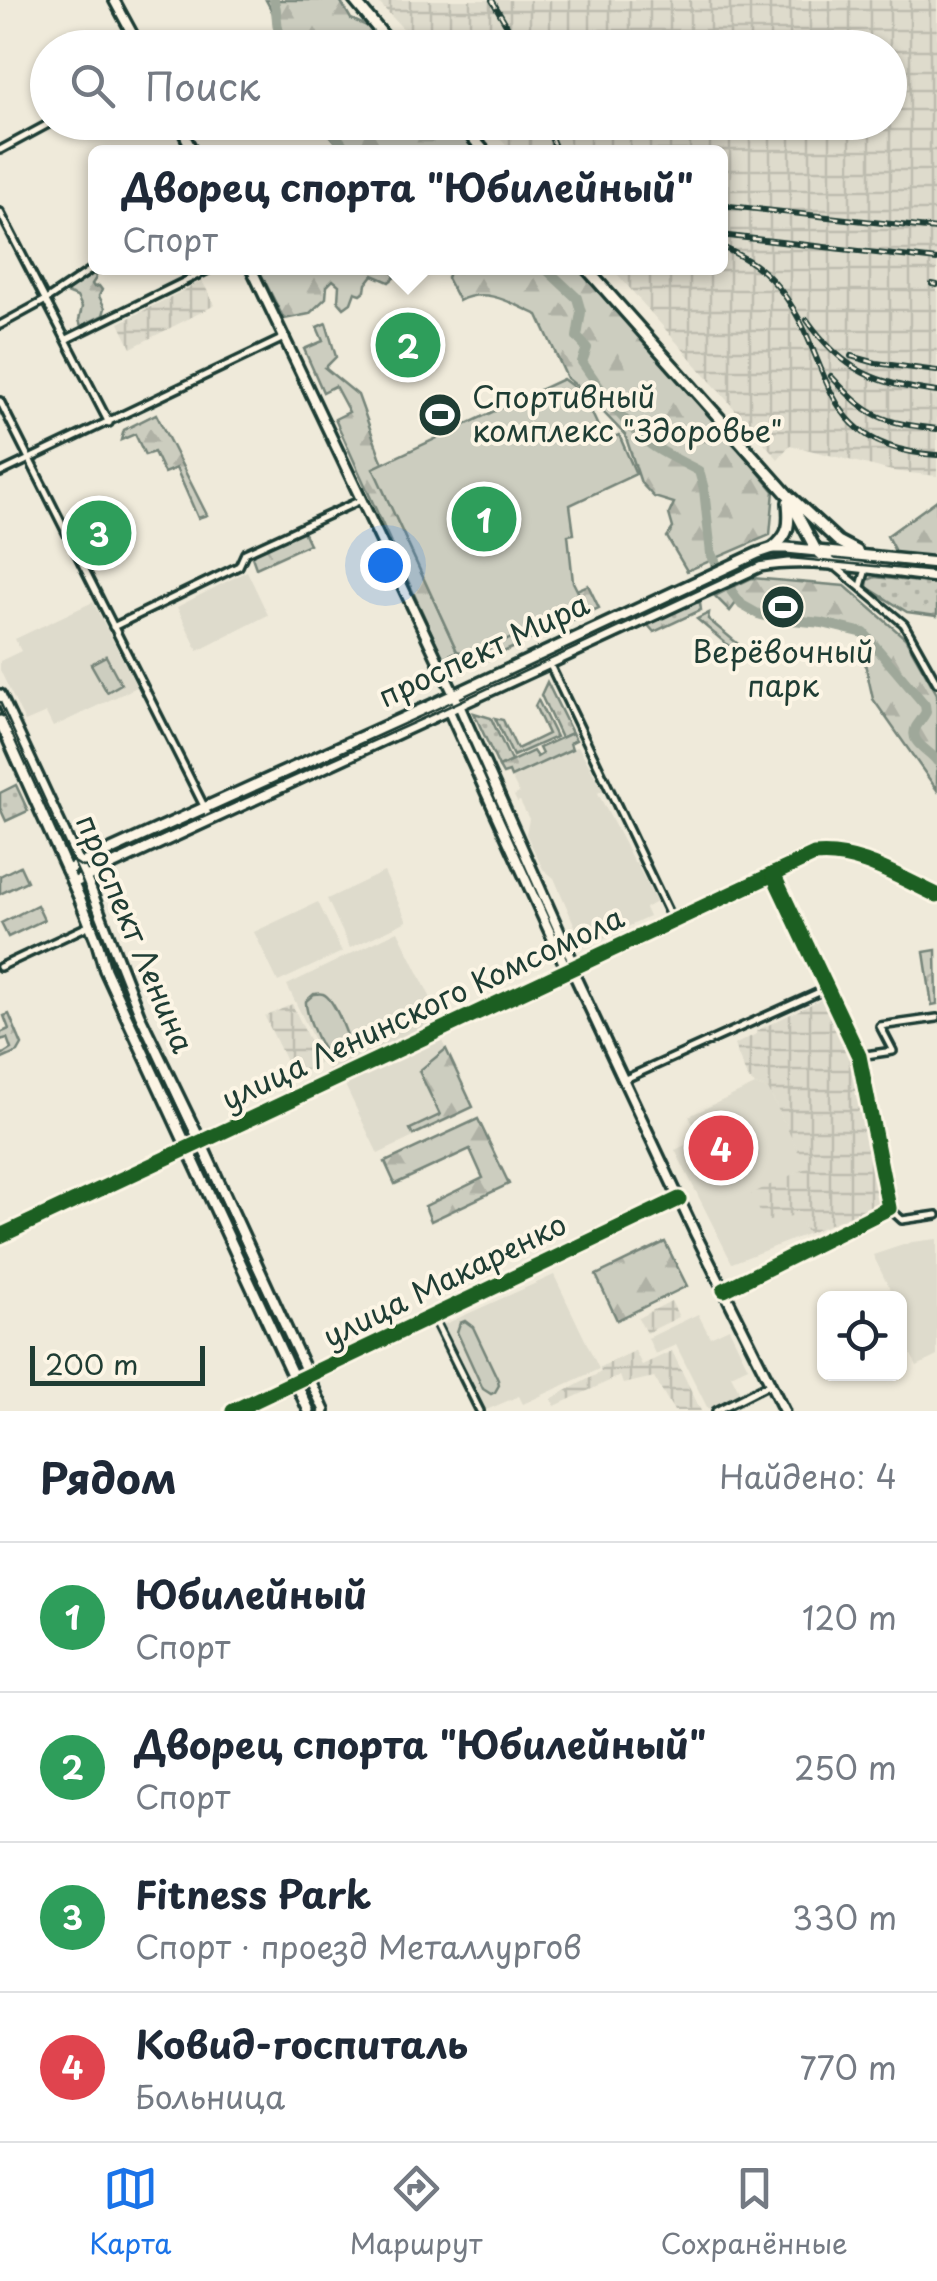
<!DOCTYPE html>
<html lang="ru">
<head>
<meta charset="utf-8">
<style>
  body { margin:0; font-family:"Playpen Sans",sans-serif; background:#f6f6f7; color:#1f2937 }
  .controls { position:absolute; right:30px; bottom:30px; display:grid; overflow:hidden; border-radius:15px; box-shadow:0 2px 8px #0004 }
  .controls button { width:90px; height:90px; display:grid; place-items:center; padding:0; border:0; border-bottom:2px solid #e0e1e3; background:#fff; color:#1f2937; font:50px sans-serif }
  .scale { position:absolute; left:30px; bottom:25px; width:175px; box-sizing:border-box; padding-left:10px; border:5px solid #1f3d34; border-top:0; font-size:28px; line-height:35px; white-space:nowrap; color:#1f3d34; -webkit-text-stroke:8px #fcf5e5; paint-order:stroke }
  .you { position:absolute; left:385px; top:565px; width:35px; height:35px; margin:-25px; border:8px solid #fff; border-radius:50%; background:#1a73e8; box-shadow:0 0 0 15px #1a73e833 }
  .badge { display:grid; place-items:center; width:65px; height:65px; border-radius:50%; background:#1a73e8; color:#fff; font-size:32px; font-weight:700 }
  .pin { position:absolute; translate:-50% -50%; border:5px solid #fff; box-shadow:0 2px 10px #0006 }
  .popup { position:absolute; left:88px; top:145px; width:640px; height:130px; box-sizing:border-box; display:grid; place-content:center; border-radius:15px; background:#fff; filter:drop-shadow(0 2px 8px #0005); font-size:32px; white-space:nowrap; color:#747a83 }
  .popup b { font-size:38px; color:#1f2937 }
  .popup::after { content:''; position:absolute; left:50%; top:100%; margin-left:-20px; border:20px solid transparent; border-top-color:#fff }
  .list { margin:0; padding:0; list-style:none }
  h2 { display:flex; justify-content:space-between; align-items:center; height:130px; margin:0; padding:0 40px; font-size:42px }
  h2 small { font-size:32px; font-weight:400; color:#747a83 }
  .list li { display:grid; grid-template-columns:65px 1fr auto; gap:30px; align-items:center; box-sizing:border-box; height:150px; padding:0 40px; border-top:2px solid #e0e1e3 }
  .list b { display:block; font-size:38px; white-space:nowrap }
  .list p { margin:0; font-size:32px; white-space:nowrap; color:#747a83 }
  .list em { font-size:32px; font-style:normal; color:#747a83 }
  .icon { flex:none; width:55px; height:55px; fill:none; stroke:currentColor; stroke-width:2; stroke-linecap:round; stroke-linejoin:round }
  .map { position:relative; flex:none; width:937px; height:1411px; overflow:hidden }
  .search { position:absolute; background:#fff; box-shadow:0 2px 8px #0004; left:30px; right:30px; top:30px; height:110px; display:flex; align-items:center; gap:25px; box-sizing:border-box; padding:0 35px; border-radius:55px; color:#747a83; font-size:38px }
  .sheet { height:730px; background:#fff }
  nav { display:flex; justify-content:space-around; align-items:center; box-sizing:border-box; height:140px; border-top:2px solid #e0e1e3; background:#fff; font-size:28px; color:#747a83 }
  nav a { display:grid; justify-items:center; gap:5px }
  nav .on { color:#1a73e8 }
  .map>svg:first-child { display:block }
  .built { fill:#dedbcc }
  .industrial { fill:url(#industrial-grid) }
  .grass { fill:url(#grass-dots); stroke:#76857a; stroke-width:2.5 }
  .forest { fill:url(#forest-firs); stroke:#76857a; stroke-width:2.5 }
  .park { fill:url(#park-crowns); stroke:#76857a; stroke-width:2.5 }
  .garden { fill:#cccdbf; stroke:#76857a; stroke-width:2.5 }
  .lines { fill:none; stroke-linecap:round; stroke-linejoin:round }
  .river { stroke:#9fa89a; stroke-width:10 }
  .street-casing { stroke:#1f3d34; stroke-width:12 }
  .secondary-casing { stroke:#1f3d34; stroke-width:15 }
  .primary-casing { stroke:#1f3d34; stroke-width:16 }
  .street { stroke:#fcf5e5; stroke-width:5 }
  .secondary { stroke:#fcf5e5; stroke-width:8 }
  .primary { stroke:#fcf5e5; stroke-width:9 }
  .tram { stroke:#1f3d34; stroke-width:2.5 }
  .rail-casing { stroke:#1f3d34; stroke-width:6 }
  .rail { stroke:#fcf5e5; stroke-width:2.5; stroke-dasharray:8; stroke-linecap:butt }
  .cycleway-casing { stroke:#fcf5e5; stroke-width:21 }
  .cycleway { stroke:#1b5e20; stroke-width:15 }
  .labels { text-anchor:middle; stroke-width:8; stroke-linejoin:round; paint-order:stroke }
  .poi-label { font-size:30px; fill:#1f3d34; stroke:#fcf5e5; text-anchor:start }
  .street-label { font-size:30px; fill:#1f3d34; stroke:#fcf5e5 }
</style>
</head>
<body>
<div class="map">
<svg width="937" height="1411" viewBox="0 0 937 1411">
  <defs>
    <pattern id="industrial-grid" width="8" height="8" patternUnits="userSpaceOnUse" patternTransform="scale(2.5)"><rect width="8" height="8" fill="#dedbcc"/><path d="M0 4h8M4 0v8" fill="none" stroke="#bebdb0"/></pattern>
    <pattern id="grass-dots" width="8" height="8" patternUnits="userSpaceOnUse" patternTransform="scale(2.5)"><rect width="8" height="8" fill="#cccdbf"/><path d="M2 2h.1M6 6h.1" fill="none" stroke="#afb1a5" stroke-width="1.8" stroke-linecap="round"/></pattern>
    <pattern id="forest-firs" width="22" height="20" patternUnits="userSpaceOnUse" patternTransform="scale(2.5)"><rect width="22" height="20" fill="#cccdbf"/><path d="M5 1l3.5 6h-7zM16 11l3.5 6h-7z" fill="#afb1a5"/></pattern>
    <pattern id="park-crowns" width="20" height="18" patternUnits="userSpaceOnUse" patternTransform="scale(2.5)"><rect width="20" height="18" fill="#cccdbf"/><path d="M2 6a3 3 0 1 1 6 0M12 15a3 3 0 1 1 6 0" fill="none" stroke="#afb1a5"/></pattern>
  </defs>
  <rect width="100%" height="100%" fill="#efeada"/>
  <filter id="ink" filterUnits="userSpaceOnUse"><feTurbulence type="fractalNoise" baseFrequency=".01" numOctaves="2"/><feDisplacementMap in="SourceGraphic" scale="20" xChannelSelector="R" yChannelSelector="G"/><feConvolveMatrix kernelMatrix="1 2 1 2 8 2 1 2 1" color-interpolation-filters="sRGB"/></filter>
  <g filter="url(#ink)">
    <g class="built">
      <polygon points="247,571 268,615 198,651 177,607"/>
      <polygon points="93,602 137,687 53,727 46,713 25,722 0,670 0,661 21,651 15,639"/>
      <polygon points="578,746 603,790 598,793 602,801 634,862 636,862 656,902 645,908 649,917 584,947 554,878 543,869 526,834 529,819 520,801 517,802 514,796 519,793 511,777"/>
      <polygon points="384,872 407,921 350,948 327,899"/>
      <polygon points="318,902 342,952 278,982 254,932"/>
      <polygon points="398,931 442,1021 331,1075 287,985"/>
      <polygon points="441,1039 474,1108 378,1154 345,1085"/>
      <polygon points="755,1085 768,1089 807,1168 752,1195 797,1214 807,1234 732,1263 675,1150 700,1138 689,1116"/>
      <polygon points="937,1239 937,1356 917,1366 900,1333 900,1298 894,1298 873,1255 912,1242"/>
      <polygon points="554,1275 599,1369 523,1404 519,1396 484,1411 443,1325"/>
      <polygon points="698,1314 710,1337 729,1328 748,1367 731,1375 740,1393 708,1409 676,1345 655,1354 648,1338"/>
    </g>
    <g class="industrial">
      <polygon points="385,0 937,0 937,476 892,471 790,445 778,459 612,268 720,268 720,152 512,152 486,123 890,122 890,48 420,47 380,4"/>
      <polygon points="202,281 215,305 131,348 119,323"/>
      <polygon points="826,997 857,1058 884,1201 807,1234 796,1215 765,1222 751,1194 806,1168 768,1089 755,1085 747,1077 734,1045 756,1034 756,1031"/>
      <polygon points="292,1004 320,1063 293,1076 265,1017"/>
      <polygon points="671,1301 679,1317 646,1333 638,1318"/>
      <polygon points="635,1351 642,1365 672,1351 701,1411 674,1411 654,1377 623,1384 620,1376 555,1406 551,1399 601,1372 600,1367"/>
    </g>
    <g class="grass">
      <polygon points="875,577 937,584 937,616 907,612 867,587 868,580"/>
      <polygon points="694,602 700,603 701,610 654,632 647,624"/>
      <polygon points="709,613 708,619 738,644 736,652 697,619"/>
      <polygon points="547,682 572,733 561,738 541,695"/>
      <polygon points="538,700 556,737 513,756 495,718 503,720 517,749 548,734 535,706"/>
      <polygon points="474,713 491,718 511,761 499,767"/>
      <polygon points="16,785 28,811 6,821 0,808 0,793"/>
      <polygon points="9,1014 22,1045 18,1052 0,1060 0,1056 11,1049 7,1038 0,1040 0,1033 9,1029 4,1016"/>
    </g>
    <g class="forest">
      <polygon points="266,0 340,0 351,19 367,26 385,47 291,47"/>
      <polygon points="320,123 451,123 477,152 344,152"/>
      <polygon points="258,268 311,268 315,272 322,268 391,268 395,277 389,282 373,275 366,284 365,291 361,294 355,292 351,303 344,308 338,301 339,285 333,280 327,286 326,298 309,314 284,319"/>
      <path d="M459,268h120l128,143 67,80 -4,44 -83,36 -20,-34 6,-9 -4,-14 5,-11 -20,-6 -13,-14 -16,-48 -42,-44 -16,-13 -29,-63c-25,-11 -52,-29 -79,-14l-12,-23 2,-6h10z"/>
      <polygon points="94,273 96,278 92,284 94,287 99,286 102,290 99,296 105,308 103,315 81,326 79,320 82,307 77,297 67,293 68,290"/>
      <polygon points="326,323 336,357 325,368 358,395 380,456 406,513 396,518 457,651 443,658 335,419 349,412 335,386 323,392 304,349 323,341 317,327"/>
      <polygon points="156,414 207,515 198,518 176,468 164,473 154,452 145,455 135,434 121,440 124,430"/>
      <polygon points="937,500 937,559 897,555 887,536"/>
      <polygon points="752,578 845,586 905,638 937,694 937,790 873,699 862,650 863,631 833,622 768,615 736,603 730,611 715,596"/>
      <polygon points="588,585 599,608 477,664 473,656 480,642 511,626 539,626 562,616 574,591"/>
      <polygon points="572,733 576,740 570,743 572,749 511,777 509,772 503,774 499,767 533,751 537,757 542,754 539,748"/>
      <polygon points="20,866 27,881 0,894 0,876"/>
      <polygon points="37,905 44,920 8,937 1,923"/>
      <polygon points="446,1049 473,1107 413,1135 410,1129 440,1115 419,1071"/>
      <polygon points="478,1119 509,1184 431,1221 425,1206 483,1178 470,1149 395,1184 385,1162"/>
      <polygon points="665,1242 687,1286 617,1320 596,1275"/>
    </g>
    <g class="park">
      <polygon points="302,529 309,544 256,568 251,554"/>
      <polygon points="936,950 937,1004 932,1005 924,952"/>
    </g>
    <g class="garden">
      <polygon points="563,379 583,394 605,441 619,435 636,474 570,505 574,534 568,535 573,582 584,604 473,656 457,651 373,468"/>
      <polygon points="106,656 121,684 107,692 91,664"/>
      <path d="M314,994c3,0 6,-1 9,0 11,4 27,45 27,56l-7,8c-7,1 -9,2 -15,-3 -9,-8 -23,-43 -22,-54z"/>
      <polygon points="465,1321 473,1327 498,1380 499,1385 495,1392 491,1394 483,1389 457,1332 460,1323"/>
    </g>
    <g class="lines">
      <g class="river">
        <path d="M274,0c6,22 -2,25 14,48"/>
        <polyline points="325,122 349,152"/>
        <path d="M545,268l32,30 4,14 -4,25 10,11 -5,14c18,26 37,55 61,76 15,14 38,23 56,33l5,18 7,65 21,38 10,13 16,9 14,4 50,5 42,10 61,72 1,7c-3,6 -7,10 -10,15 -8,16 14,23 21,34"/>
      </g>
      <defs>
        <g id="street">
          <polyline points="0,150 52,122"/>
          <polyline points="0,212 109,423"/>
          <polyline points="0,325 46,300 95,267"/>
          <polyline points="67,339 212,268"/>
          <polyline points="0,401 210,818"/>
          <polyline points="0,473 286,337"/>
          <polyline points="836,567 904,624 937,683"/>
          <polyline points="861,586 866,569"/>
          <polyline points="113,627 239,566 245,553 361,500"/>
          <polyline points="549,663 673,922"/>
          <polyline points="0,967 90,925"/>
          <polyline points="859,1056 893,1051 880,1026 937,1018"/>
          <polyline points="623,1080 826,989"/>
          <polyline points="890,1209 902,1220 937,1215"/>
          <polyline points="724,1290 889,1208 859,1056 773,874"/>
          <polyline points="433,1317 480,1411"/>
          <polyline points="716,1411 771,1383"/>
        </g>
        <g id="secondary">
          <polyline points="114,0 140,48"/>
          <polyline points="178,122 193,152"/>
          <polyline points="251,268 459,705 573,962 572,970 696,1235 784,1411"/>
          <polyline points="448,709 565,966 572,970"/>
          <path d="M0,1236l814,-381c43,-5 84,22 123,40"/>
          <polyline points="233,1411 679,1199"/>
        </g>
        <g id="primary">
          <polyline points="354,0 394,48"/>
          <polyline points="459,122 485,152"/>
          <polyline points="586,268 787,494 838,541 857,551"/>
          <polyline points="790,501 816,550 834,565"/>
          <path d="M773,548c17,-14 17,-24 15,-46"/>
          <polyline points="0,695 91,891 139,1015 201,1143 324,1411"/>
          <polyline points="0,721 79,897 97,942 105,970 309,1411"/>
          <polyline points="67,870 434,704 758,553 773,548 787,548 937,563"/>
          <path d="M73,883l687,-317c52,-10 124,5 177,11"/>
        </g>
      </defs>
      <use href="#street" class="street-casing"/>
      <use href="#secondary" class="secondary-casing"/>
      <use href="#primary" class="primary-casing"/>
      <use href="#street" class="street"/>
      <use href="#secondary" class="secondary"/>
      <use href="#primary" class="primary"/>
      <g class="tram">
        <polyline points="0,702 82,881 135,1016 319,1411"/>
        <polyline points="68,858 82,867 97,865 424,718 759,562 790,558 937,572"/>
      </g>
      <defs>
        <g id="rail">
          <polyline points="492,0 520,48"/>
          <polyline points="545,122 557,152"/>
          <polyline points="720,205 937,229"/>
          <polyline points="720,235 937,260"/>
          <path d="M720,246c20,9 37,18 52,34 66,72 36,168 165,175"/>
          <polyline points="932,284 937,285"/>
          <path d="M807,320c37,52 69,64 130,72"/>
          <polyline points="851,356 876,363 937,371"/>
          <path d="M831,376c38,42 50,46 106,53"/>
        </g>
      </defs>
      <use href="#rail" class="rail-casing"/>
      <use href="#rail" class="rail"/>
      <defs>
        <g id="cycleway">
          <path d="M0,1236l814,-381c43,-5 84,22 123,40"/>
          <polyline points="724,1290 889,1208 859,1056 773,874"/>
          <polyline points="233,1411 679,1199"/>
        </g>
      </defs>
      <use href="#cycleway" class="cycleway-casing"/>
      <use href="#cycleway" class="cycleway"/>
    </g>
  </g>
  <defs>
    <symbol id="stadium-disc" viewBox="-11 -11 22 22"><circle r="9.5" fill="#1f3d34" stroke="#fcf5e5"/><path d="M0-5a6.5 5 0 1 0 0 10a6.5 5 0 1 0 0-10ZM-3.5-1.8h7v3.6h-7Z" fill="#fff"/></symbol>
  </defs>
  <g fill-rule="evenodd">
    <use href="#stadium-disc" x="415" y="390" width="50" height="50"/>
    <use href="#stadium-disc" x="758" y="582" width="50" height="50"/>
  </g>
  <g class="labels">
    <g class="poi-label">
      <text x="472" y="408">Спортивный<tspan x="472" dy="34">комплекс "Здоровье"</tspan></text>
      <text x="783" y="663" text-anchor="middle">Верёвочный<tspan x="783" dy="34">парк</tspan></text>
    </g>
    <g class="street-label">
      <text transform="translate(484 651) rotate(-25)" y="10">проспект Мира</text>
      <text transform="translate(134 934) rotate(67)" y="10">проспект Ленина</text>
      <text transform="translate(423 1009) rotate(-25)" y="10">улица Ленинского Комсомола</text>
      <text transform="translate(445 1281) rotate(-26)" y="10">улица Макаренко</text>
    </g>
  </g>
</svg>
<div class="controls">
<button><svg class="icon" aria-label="locate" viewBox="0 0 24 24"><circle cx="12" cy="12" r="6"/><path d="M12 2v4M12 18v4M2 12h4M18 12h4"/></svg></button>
</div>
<div class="scale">200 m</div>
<div class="you"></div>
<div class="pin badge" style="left:484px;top:519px;background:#2e9e5b">1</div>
<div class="pin badge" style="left:408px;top:345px;background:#2e9e5b">2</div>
<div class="popup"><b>Дворец спорта &quot;Юбилейный&quot;</b>Спорт</div>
<div class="pin badge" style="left:99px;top:533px;background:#2e9e5b">3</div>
<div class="pin badge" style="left:721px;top:1148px;background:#e0444e">4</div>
<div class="search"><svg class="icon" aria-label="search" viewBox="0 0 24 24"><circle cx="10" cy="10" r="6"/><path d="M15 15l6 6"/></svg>Поиск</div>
</div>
<section class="sheet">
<h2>Рядом<small>Найдено: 4</small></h2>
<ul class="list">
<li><span class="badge" style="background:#2e9e5b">1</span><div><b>Юбилейный</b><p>Спорт</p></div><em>120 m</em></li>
<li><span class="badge" style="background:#2e9e5b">2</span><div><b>Дворец спорта &quot;Юбилейный&quot;</b><p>Спорт</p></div><em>250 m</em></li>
<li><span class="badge" style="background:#2e9e5b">3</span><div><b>Fitness Park</b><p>Спорт · проезд Металлургов</p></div><em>330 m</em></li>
<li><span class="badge" style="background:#e0444e">4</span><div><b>Ковид-госпиталь</b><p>Больница</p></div><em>770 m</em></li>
</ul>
</section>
<nav>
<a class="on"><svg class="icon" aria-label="map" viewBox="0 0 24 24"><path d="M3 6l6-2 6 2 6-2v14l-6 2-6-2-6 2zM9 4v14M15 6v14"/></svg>Карта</a>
<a><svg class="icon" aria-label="directions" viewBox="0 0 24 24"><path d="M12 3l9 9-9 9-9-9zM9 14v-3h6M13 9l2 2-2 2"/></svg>Маршрут</a>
<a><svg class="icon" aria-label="saved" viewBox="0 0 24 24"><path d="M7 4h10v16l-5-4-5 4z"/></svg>Сохранённые</a>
</nav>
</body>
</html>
